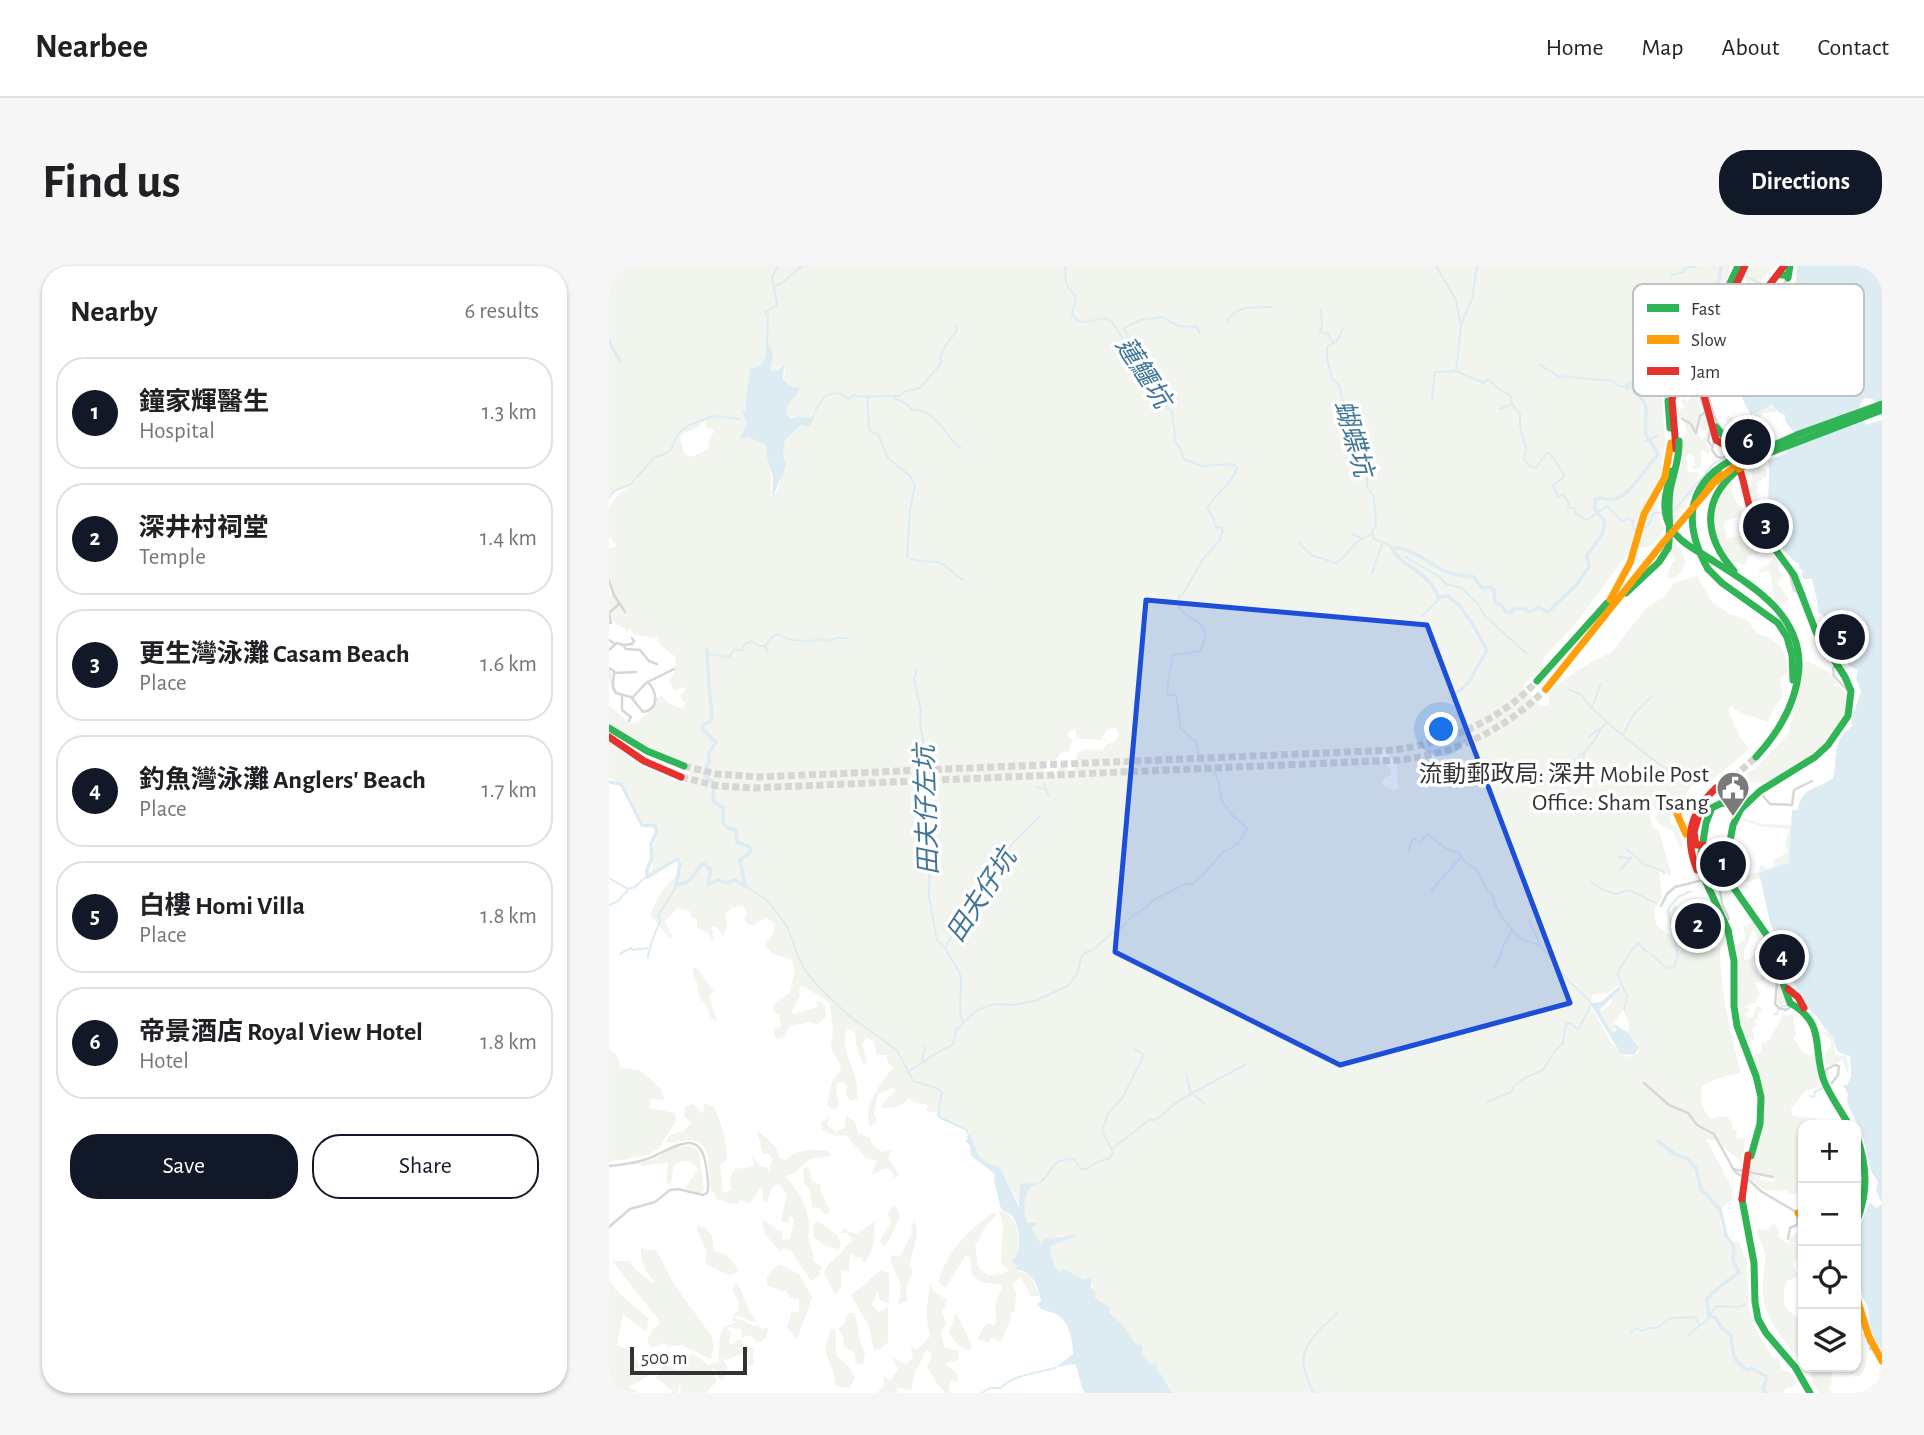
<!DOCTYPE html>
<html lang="en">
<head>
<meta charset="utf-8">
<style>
  body { margin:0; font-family:"Alegreya Sans","Noto Sans TC",sans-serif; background:#f6f6f6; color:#202124 }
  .controls { position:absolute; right:21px; bottom:21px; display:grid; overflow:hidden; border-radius:14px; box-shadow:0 2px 5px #0004 }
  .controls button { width:63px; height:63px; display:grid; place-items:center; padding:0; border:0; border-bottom:2px solid #e0e0e0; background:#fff; color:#202124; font:35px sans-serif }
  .scale { position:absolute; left:21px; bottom:18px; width:117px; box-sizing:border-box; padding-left:7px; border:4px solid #333; border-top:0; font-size:19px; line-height:24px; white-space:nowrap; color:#333; -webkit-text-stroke:5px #fff; paint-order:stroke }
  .you { position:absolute; left:833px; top:464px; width:24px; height:24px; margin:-18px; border:5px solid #fff; border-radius:50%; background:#1a73e8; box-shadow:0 0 0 10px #1a73e833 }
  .badge { display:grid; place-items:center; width:46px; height:46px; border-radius:50%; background:#111827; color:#fff; font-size:23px; font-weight:700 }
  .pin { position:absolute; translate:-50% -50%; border:4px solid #fff; box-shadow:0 2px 7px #0006 }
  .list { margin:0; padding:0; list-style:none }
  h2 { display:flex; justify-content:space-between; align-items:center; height:91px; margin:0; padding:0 28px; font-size:30px }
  h2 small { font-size:23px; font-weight:400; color:#757577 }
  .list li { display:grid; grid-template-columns:46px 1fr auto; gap:21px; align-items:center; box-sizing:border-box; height:112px; margin:0 14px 14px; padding:0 14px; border:2px solid #e0e0e0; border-radius:28px }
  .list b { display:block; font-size:26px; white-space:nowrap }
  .list p { margin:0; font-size:23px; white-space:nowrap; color:#757577 }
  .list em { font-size:23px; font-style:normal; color:#757577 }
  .actions { display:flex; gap:14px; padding:21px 28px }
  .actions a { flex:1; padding:16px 0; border:2px solid #111827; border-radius:28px; text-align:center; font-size:24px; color:#111827 }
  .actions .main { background:#111827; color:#fff }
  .icon { flex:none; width:38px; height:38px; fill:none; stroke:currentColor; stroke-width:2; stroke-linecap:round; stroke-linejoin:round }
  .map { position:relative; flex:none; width:1273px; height:1127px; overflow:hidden; border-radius:28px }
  header { display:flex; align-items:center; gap:42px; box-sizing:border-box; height:98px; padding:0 35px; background:#fff; border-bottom:2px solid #e0e0e0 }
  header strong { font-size:33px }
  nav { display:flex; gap:38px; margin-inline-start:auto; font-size:24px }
  .intro { display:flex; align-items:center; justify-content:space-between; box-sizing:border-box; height:168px; padding:0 42px }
  h1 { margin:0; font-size:49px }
  .button { padding:18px 32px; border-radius:28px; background:#111827; color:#fff; font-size:24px; font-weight:700 }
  main { display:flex; gap:42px; padding:0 42px }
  aside { flex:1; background:#fff; border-radius:28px; box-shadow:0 2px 5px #0004 }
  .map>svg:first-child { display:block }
  .green { fill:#f1f5ed; fill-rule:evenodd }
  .water { fill:#ddebf3 }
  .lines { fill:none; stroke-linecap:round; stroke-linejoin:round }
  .stream { stroke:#ddebf3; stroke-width:2 }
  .canal { stroke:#ddebf3; stroke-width:3.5 }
  .ferry { stroke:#3f7597; stroke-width:2; stroke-dasharray:9 7; stroke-linecap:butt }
  .primary-tunnel { stroke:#d6d6d6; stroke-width:5; stroke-dasharray:5 2.5; stroke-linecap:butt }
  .highway-tunnel { stroke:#d6d6d6; stroke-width:7; stroke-dasharray:7 3.5; stroke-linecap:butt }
  .street { stroke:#d7d7d7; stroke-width:2.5 }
  .fast { stroke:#30b455; stroke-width:7 }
  .slow { stroke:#ff9f0a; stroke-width:7 }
  .jam { stroke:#e5322d; stroke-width:7 }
  .street-bridge { stroke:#d7d7d7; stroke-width:2.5 }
  .fast-bridge { stroke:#30b455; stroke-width:7 }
  .slow-bridge { stroke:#ff9f0a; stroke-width:7 }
  .jam-bridge { stroke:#e5322d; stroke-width:7 }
  .marked { fill:#1d4ed8; fill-opacity:0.2; stroke:#1d4ed8; stroke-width:5; stroke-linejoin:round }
  .labels { text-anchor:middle; stroke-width:7; stroke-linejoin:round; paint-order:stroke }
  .poi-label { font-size:24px; fill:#333; stroke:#fff; text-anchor:end }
  .water-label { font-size:26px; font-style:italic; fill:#3f7597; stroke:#fff }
  .key { fill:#fff; stroke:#c2c2c2; stroke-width:2 }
  .key-label { font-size:19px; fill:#333 }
</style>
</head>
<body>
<header>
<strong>Nearbee</strong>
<nav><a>Home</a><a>Map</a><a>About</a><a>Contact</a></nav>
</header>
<div class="intro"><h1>Find us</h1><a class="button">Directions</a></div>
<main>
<aside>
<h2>Nearby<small>6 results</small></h2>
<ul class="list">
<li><span class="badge">1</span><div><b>鐘家輝醫生</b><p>Hospital</p></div><em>1.3 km</em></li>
<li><span class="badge">2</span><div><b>深井村祠堂</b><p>Temple</p></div><em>1.4 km</em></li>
<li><span class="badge">3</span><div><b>更生灣泳灘 Casam Beach</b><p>Place</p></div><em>1.6 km</em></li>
<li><span class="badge">4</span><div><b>釣魚灣泳灘 Anglers' Beach</b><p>Place</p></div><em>1.7 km</em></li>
<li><span class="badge">5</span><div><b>白樓 Homi Villa</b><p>Place</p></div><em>1.8 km</em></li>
<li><span class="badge">6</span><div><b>帝景酒店 Royal View Hotel</b><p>Hotel</p></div><em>1.8 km</em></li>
</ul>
<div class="actions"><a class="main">Save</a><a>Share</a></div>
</aside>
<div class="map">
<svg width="1273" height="1127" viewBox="0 0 1273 1127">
  <rect width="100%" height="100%" fill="#fff"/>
  <g class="green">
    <path d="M0,0h1122l-5,17 -22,39 -33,42 -5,12 -4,18 3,47 -3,23 -3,15 -17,31 -14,43 -55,74 -29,30 -2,6 2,6 -8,9 -4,-2 -9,10 17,20h9v-13l5,-7 40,-26 17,-7 35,-45 19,-12 9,-13 23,-7 15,26 16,11 20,8 9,12 13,5 10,8 8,15 -1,12 -7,6 3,18 -8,10 -8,15c-12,-6 -27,-7 -36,-16l-3,4 12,27 9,11 -3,4 -36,30h-15l-9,11 -1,7 -15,11v11l8,7 5,18 -4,-1 -6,-15 -13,-6 -5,-8 4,-3 -9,-13 -4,2 7,24 6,4 12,42 -1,3 -11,-5 3,26 -8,12 2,15 10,10h6l-7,-23 3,-2 3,3 3,-7 16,7 3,-3 8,1 6,-9 6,15h3l-2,-4 8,-4 3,7 -7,3 4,16 -4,-12h-9l-8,-7 -11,7 -7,-8 -3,1c2,26 14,37 40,32 0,44 10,84 21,126 -14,3 -27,6 -39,13 -2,16 -1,21 9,33 12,-5 21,-4 22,10l4,1 -1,8 9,1 -3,23 -27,-22 -9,-1 27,51 -1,10c-1,1 -9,6 -10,7 -6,8 1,28 6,34h11l8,22 2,42 5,21 19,32h5l4,11 8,4 6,8 -2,6 -8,1 -3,5h-610c-6,-9 -8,-16 -16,-23v-6h-6l-9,-9v-10l-6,-1 -14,-20 -11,-11 -2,-6 -14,-9 -5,-20 -7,2 -20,-12 -1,5c-9,-5 -11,-17 -12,-27l23,-8 -11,-2 -6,3 -10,-1 -5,6 -9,-15 4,-5 -8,-1c-5,-8 -5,-29 3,-36 3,-2 7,-3 10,-5l-21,2v23l-20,-40 -12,-4 -9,-7 -11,-27 -22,-9 -11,-8 -9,-1 2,-6 -14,-3 -5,-4c-8,10 -14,9 -27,10l-1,-3 15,-15 -4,-2 -14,6 -4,19 3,9 -7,4c-8,-24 12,-42 23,-59l-5,-4 -2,-8h-9c-2,-8 -2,-16 -11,-18l-4,7 5,18 -3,3 -7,-15 -2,-17 -4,-4 -4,1c-9,24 14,40 10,69l-7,2 -4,-6 1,-10 -3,-3 -7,1 -1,9 3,11 -3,5 -5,1 -4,-4 5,-24 8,-10 1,-5 -10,-18 2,-17 -3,-26 -4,-5 -25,-15 -2,6 1,5 -8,15 1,3 25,-7 -2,-5 4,-1 5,4 1,12 -9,7 -7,-2 -20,4 -6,11 -7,2 -3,-4v-6l7,-4 -2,-8 2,-2 -6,-2 -2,-6 3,-5 14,-9 5,-25 -4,-9 -19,-5 -7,-9 8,-11 2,-10 -9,-7 -12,8 -6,-1 -4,-4 3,-7 -4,-7 -11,2 -7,6 2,11 -4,11 -7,-9h-4l2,15 -5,-7 -12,-8v-8l-6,-2 -1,-6 -12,-3 -13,13 7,15 -1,4 -21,-25c5,-13 18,-36 31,-41v-14l-7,-2 -20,13h-2l2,-28 5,-13 -7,-6 -8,-1c-13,-15 -16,-41 -35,-45v-39l22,21 43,21 13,2 5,-17 -6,-4 -19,-5 -33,-14 1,-4 -26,-15v-18l22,18 7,-2c5,-8 14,-10 18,-18l-1,-7 4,1 1,-3 11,10 12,4 3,-6 -5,-4v-5l5,-5 -2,-2 -10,4 -5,-11 5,-7 2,-16 -16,-12 -3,-7 -23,-3 -4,-7 -3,4 -2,-4c-16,-4 -16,-16 -16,-32h3l-3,-13v-35l6,-1 1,-3 -7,-8v-29l11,-14 19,-14 -2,-4 -5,7 -23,13zM157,85l7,5 -3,14 5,3 4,-6 6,1 -1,10 6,8 10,2c-3,11 -14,13 -15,24l3,6 10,-2 12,2 5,-9 -7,18 -7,-2 -16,15 -2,15 3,11 -3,11 -3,2 -2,10 -7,10c1,-22 -2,-34 -5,-54l-20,-9 -5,2v-5l6,-9 -5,-13 4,-1c-2,-16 5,-31 3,-41l14,-4zM97,156v5l9,3 -5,8 -2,11 -17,8 -6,-3 -5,-16 1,-3 19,-9 1,-3zM506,461l4,7 -4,8 -8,2 -5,6 -16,-1 -9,5 -2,15 1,9 -14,-15 -6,10 -4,2 -7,-3 -3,-5 7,-7 4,3 8,-10 8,-2 3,-12 -4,-3 2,-5 5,-2 1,6 5,4 20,1 6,-10zM771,479l16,19 2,24 -4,3 -7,-3 -5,-5 2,-5 7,-3v-7l-6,-4 -7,-11zM1008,720l3,4 -8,7 -1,7 -8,6h-4l15,23v-9l9,-14 1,1 5,14 -1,6 11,16 -1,6c-16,11 -17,-5 -27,-10l-21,-38 3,-3 -1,-7 16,-2z"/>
    <path d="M1142,0h25l-13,11 -1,6 -10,13c-10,-7 -7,-21 -1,-30z"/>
    <path d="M1088,90l2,21h-4l-2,5h-3l-4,6 5,6 -8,2 4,6 6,-7h4l5,16 -3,5 -3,15 5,8 4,-1 1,-7h-4l-3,-7 1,-6 4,-3 6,14 -4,15 4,6 -1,6 -6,-7 -2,1v18l-7,1 -4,-3 5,-1 -1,-8 -5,-3 -3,3 2,9 -2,1 3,5 11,1 -11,27 -15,22 -2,-27 11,-35 -1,-18 5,-10 -2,-9 -9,-9 -1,-11 5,7 5,-4 -3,-1 1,-3 -6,1 6,-3c-11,-14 3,-32 14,-44z"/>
    <polygon points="1159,139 1167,143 1167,146 1153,147 1148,159 1151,164 1129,171 1130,180 1119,165 1121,162 1117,152 1120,150 1130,156 1144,151 1149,144"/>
    <polygon points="1148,199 1154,203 1158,203 1158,210 1147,217 1149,221 1146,226 1151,228 1147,233 1153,239 1147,238 1144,240 1141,225 1143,208 1138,203 1140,205"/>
    <path d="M1121,212l3,8 -2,5 7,14 3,1v10l-15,5 -2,4 3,14 17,-4 4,4 2,7 8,1v-4l6,-2 2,7 -8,6 -10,2 -3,9 -10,-2 -4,3c-22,-39 -28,-50 -1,-88z"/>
    <path d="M1049,226c-2,14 0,26 7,38l-15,17 -14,1 8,-31z"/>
    <path d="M1064,274l9,11 4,12c-5,9 -8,17 -19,15l4,-13 5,-5 -4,-5 1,-5 -4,2 -3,10 -2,-5z"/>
    <polygon points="1169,290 1170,305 1176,308 1168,316 1180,333 1175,339 1166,334 1161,307 1159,305 1149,308 1153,301 1156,301 1166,291"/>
    <polygon points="1198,395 1222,407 1230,419 1220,417 1231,421 1239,431 1236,446 1239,447 1224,470 1214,481 1157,519 1156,515 1154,521 1151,516 1143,517 1137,508 1147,502 1181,466 1181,458 1185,449 1178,454 1187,436 1194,399"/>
    <polygon points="1135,552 1153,558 1182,559 1180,598 1150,607 1151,612 1130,618 1126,613 1148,607 1152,599 1155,600 1156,603 1165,601 1164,594 1178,587 1178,581 1176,580 1180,563 1154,561 1134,554"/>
    <path d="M1146,654l13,25 3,19c8,8 10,23 16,32l-5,11 -5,-5c0,-6 2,-12 1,-17 0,-7 -15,-31 -20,-35l6,-4 -11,-16 -9,22v8l7,-1 4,-6 1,7 -4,3 8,14 9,-3 2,4 -16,5 5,12 -3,2 -1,6 -11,3 5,4 -6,4 4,4 5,-1 4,-12 6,5 -5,3v6l-4,1 3,5 -6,6 3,3v6l-3,-1 1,8c-8,-11 -17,-24 -12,-39l-3,-5 2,-25 -2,-33 8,-6 -2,-12z"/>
    <polygon points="87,701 105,726 100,729 108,755 102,752 96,737 90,732 89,720 83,703"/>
    <polygon points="1172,745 1177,750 1184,748 1187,769 1184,771 1194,787 1201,790 1207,784 1212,813 1206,822 1196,825 1182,843 1184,850 1205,852 1211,859 1194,859 1194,943 1192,938 1193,927 1180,928 1178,925 1156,924 1140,912 1141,909 1151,910 1152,913 1166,916 1165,911 1141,905 1155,838 1140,786 1145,789 1152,786 1152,778 1160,774 1174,749"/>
    <polygon points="1213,766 1218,766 1225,771 1226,789 1237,790 1240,799 1239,809 1233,793 1228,797 1218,800 1216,789 1222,780 1221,773"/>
    <polygon points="0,783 8,790 12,802 30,804 35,807 52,823 56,834 42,833 41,842 66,847 67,855 50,882 39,889 0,896"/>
    <path d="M95,837l9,3c9,17 13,33 14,53l-7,6 3,28 9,-3c-4,-9 -1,-17 5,-23l1,2 16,-3 -2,-13 5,10 5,4 3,-1 4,5h3l-3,-3 4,-8 -4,-7 -6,1 -7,-25 20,18 3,11 7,2c11,-11 27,-12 42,-9l3,5 -21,3 -17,15 -11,3h5c10,13 21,30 22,46 1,6 -2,11 0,17 2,8 5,13 4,22l9,4 -2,9 -9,6 -20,-30 -7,-3 -3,4c-7,-5 -9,-12 -16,-17l-4,-16 21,13v8l8,-1 4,-19 -4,-5 -2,8 -7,-2 6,-27 -8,-10 -8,5 -4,14 -4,-4v-8l-2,-4 -11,17 -8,-3 -1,-2 -3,5 -14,-2 -1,-3 -5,2 -8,-15 -2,-31 -5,-10 -11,-5 -26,3 4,-8 13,-4 8,-8 -7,-7 1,-9 8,-3 10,10z"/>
    <polygon points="236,849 246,856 249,867 261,872 262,877 272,886 283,884 279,892 290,908 285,913 283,905 278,902 262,909 268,895 257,892 237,869 227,870 213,864 212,856 220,852 218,859 227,866 236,861"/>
    <path d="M81,880l9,5 5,39 -4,3 -15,-4 13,-20c-8,-8 -14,-11 -24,-4l-3,19 -5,-1 2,-20 -27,3v-3l16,-5 16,-11z"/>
    <polygon points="199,900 204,916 211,918 212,926 221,945 217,949 210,942 203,941 201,924 195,917 194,903"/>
    <polygon points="287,940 291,951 280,974 274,980 271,975 282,957 279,948 282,942"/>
    <path d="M394,943c17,16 16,23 15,46l-7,6 6,5v5l13,3 10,22h-10l-9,-19 -9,7 4,9 -1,18 -7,3 4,1 -11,27 -10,-5 -2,6 -11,-4 5,-12 6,-4 5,3 2,-5 -1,-17 8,-19 -22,-3 -9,-7 -2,-17 -4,-3 -21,33 -7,-6c8,-29 34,-57 59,-71 -3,9 -9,11 -13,18 -3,6 -4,10 -9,15l3,23 11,9 21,-5 -9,-8 2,-39 -4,-13z"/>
    <path d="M1189,950l5,8v11l-5,3c2,10 5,20 5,30l-5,-9 -5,4 3,9 6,1 -2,3 -13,5c-7,21 -4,31 16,38v43c-17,-17 -40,-45 -40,-70 -1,-13 3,-25 2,-38 -1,-10 -9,-16 -8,-26l9,3 11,-10 -2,3 4,8v5l8,6h3v-5l8,-6z"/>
    <path d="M305,953c7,16 -2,31 -5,47l4,5 -7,17 2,12 -10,5c0,-4 3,-11 3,-16 -1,-13 -10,-21 -11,-34l10,2 13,-26 -2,-4z"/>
    <polygon points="209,955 228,969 232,978 229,984 215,979 205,971 204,959"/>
    <path d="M265,956c2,13 -1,31 -10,41l-4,-6 -4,1 -6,-5 -1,18 -8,-1v17l-6,7 -11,-21c3,-12 18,-17 22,-28l7,-4 -6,-8h-6l2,-4 13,5z"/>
    <path d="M89,960l6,1 8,8 2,16c14,3 19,7 24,21l-9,3 -24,-11 2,-12 -10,-22z"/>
    <path d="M32,982l16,3 18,35 36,49 3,11 -3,13 -30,-14 -12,2 -6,-4 -12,5 -4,-7 5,-11 9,-7 -49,-62h18l5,8 19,15 1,-2c-10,-11 -15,-19 -14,-34z"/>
    <polygon points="172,999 190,1008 203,1031 188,1074 178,1061 183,1045 190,1047 190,1033 181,1032 177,1024 172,1025 158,1019 158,1010 166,1001"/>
    <path d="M272,1004l8,3v30l-9,-3 -3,-11 -2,10 -4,5 8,8 9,-5v35l-6,6 -8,3 -5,-25 -18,-31c11,-8 19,-16 30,-25z"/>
    <polygon points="0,1014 11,1028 40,1053 37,1066 14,1048 8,1079 21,1085 39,1110 20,1121 29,1125 25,1127 0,1127"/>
    <path d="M128,1017c8,13 10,30 21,39 -8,1 -14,-6 -23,-6v3c8,0 13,5 20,7l2,-2 5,5 6,-1 -1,8 -5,5 -6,1 -2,-4 -7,-3 -6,3 1,-8 -12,-3 -3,2 4,4 -2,9 2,3 9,-6 4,6 9,3 1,17h-6v-13l-22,8 -4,-2 6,10 -6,13 -5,-5 1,-5 -5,-3 -2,3 6,10 -11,12h-25l-1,-10 -3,10h-6l1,-3 -16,-12 7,-13 17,6 3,-8 5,-3 1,-6h5l14,11 10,-3 2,-26 4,-9 13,-5 -5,-1 2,-7 4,-3 1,-9 -7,-12z"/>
    <path d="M321,1018l3,6 15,11 -6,9 4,15 -5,8 3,14 15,4 -1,9 -14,3 13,10 1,9 -8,-1 -1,12h-3l-9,-9 -10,-17 5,-13 -5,-5c-7,14 -15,25 -15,41l-15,-2v5h-20l7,-8 -1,-9 7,4 8,-10 -5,-12 13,6 7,-7 -2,-11 6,4 13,-14c-5,-19 -3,-33 0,-52z"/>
    <polygon points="347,1046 363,1080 360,1085 350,1080 340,1067"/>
    <path d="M239,1047h6c6,15 3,26 11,40l-2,12 -7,-2 -2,-11 -10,-6v-7l-6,-11 5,-3z"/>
    <path d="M1247,1049c8,22 19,39 4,62l-17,-5 9,-1 4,-4v-24l3,2 4,-3 -7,-14z"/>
    <path d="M223,1061l4,4v24l13,12 6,11 -6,10 -14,-2c0,-31 -19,-24 -3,-59z"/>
    <path d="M1202,1101h12l3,5h6l-1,15 -2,-2 -1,3 4,5h-12c-6,-7 -11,-17 -9,-26z"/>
  </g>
  <g class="water">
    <path d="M1188,0h85v152l-9,-19 -9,-1c-7,10 -6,15 2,27l16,-5v783l-6,-13 2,-8 -7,-11 -10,-43 -5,-6 -9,-20 1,-8 -5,-9h4l4,-9 -1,-20c-13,-2 -15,-6 -16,-19l-9,-8 -8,-12 -13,-13v-7l-6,-6 -6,-14 -22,-55 -11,-49 30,-10 3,-53h6c3,-24 18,-19 35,-32 5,-23 -2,-38 20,-52l-2,-4 10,-31 -5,-13 2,-8 -9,-4 -4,-7 15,-34 -10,-7 -16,6 -16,-12c0,-10 -3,-20 -6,-33h-8l-3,-5 2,-3 -4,-3v-4c-8,-3 -13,-14 -21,-19v-8l-5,-1 -5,-8 -1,-12 3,-4c-4,-16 1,-33 -2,-51l18,-8 8,-21 -9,-11v-6l-7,-3 -6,-7 -21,10c-3,-7 -8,-13 -10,-20 -5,-37 14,-61 33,-89l4,-5 3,1 -2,-2 17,-19z"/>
    <path d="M158,79h3l3,11 -3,14 5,2 9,-7 -1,13 7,8 10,2c-3,11 -23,21 -9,31l7,-3 12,2 7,-8 -6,14 -3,3 -7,-2 -16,15 -2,15 3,9 -3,13 -3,2 -8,20 1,-22 -6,-18 -1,-14 -18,-8 -7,2 -1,-3 7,-12 -5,-13 4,-1c-2,-16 5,-30 3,-41 17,-3 15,-9 18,-24z"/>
    <polygon points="1009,721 1011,724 990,744 1004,767 1007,764 1005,758 1020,767 1030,782 1025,789 1012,788 982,739 984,737 992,736"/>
    <path d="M361,868l9,22 9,7 12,4 19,40 1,-23 21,-2c-3,2 -7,3 -10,5 -8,7 -8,28 -3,36h9l-5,6 9,15 5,-6c12,1 20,-2 32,-4l-6,4 -22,8c1,10 3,22 12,27l1,-5 20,12 8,-2v10l4,3v7l14,9 1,6 12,11 14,20 6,1v10l9,9 6,-1v7c8,7 9,15 16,23h-88l-3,-5 -6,-23 -6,-1 -15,4 18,-14c0,-13 -4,-34 -17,-40 -8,-4 -14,-2 -19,-10l4,-3c-2,-15 -9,-30 -24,-31v-4l-6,-5c11,-5 10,-31 3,-42 -2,-5 -9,-8 -13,-10l-7,-28 1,-7 -24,-18 -1,-10 -5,-6 3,-1 -1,-3z"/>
    <polygon points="1261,936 1267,942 1273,938 1273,1088 1262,1066 1259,1042 1247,1016 1247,977 1249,964"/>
  </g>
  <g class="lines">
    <g class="stream">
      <polyline points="827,0 847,34 852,61 847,104"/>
      <polyline points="1062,9 1075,6 1076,2 1088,0"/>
      <polyline points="1134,9 1153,18"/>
      <polyline points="166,20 173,17 193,0"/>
      <polyline points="712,44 713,59 711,66 719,68 724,77"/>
      <path d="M618,55c10,-17 27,-13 44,-14"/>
      <polyline points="852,59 863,33 868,0"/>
      <polyline points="734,62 728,75 718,81 718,93 723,113 730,119 742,169 748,178 752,201 758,210 758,221 765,231 767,258 763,266 765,273 782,280"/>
      <polyline points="515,77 519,70 515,62 532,54 553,51 570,60 588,61 591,68"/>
      <polyline points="158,79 159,49 156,46 168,39 163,11 169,0"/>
      <polyline points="1062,82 1072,90"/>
      <polyline points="931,99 949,110 1005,115 1009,120 1030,122 1063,131"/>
      <polyline points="1082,99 1093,109"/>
      <polyline points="1101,122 1118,116 1132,123"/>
      <path d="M218,129l11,-2 11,6 4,-4c8,4 33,0 46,1l7,-5 14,-3 22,-26 -2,-3 2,-8 15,-21 -1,-5"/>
      <path d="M258,130l2,32 2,4 7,2 10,24 22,18 5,9 -5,25 -3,47c12,7 23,2 33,6 8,3 15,13 23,17"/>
      <polyline points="1068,131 1086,126"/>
      <path d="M285,132l13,6 5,6c26,-1 29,24 49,38"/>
      <polyline points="823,133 826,106 847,105 875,117 879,113 890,123 902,130 903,138 911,148 911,160 917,183 915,193 921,200 927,202 937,188 941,187 955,209 954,212 944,219 949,231 954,228 960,237 959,242 965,242 967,248 978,254 998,240 1012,254 1015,255 1018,252 1025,255"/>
      <polyline points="207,143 216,130"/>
      <polyline points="891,143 903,138"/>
      <polyline points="1037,175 1048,170"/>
      <polyline points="737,192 751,200"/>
      <polyline points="0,232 5,225 22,218 45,192 56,188 62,183 69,168 78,160 104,150 130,153"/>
      <polyline points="1064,246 1105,197 1115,193"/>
      <polyline points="1024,256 1023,259 1027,266"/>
      <polyline points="1033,262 1039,260 1045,247 1055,247"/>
      <polyline points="743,268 754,273 763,268"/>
      <path d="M690,277l12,12 25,8c12,-7 14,-17 25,-24"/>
      <polyline points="796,291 831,311 837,318 853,322 869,338 875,349 918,388"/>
      <polyline points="763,307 773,278"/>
      <polyline points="813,350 831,332"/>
      <path d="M156,380l8,-10 5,-2c10,8 33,8 44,5l5,2 10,-3h10"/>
      <polyline points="99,388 120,391 125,384 133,384 136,378 143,375 149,380 156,380 159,387"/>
      <polyline points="308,404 305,412 312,446 311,458 314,473 312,511 316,558 321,576 320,631 328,674 336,682"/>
      <polyline points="0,405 5,426"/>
      <path d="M959,423l14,6c4,14 94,85 108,88"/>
      <path d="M982,442c6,-8 5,-15 10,-24"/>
      <polyline points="1014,469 1024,449 1043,430"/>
      <polyline points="980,471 990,463"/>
      <polyline points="969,514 976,485"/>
      <polyline points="435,518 440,530"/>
      <polyline points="428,521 436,523"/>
      <path d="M954,522c0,-24 14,-27 27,-42 7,-7 8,-16 16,-23"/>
      <polyline points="1017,582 1034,598 1052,604 1055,607"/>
      <path d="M799,587l5,-15 7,5 7,-9 20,15 12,4 6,9 11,7 11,21 6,5c-1,10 19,38 29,44 5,3 15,4 19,8 9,8 16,21 24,30 9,10 19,18 27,27"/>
      <polyline points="1010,591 1023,592"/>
      <polyline points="1012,603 1021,593"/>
      <polyline points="0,612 19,623 26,621 38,610"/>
      <polyline points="982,616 994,624 1007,628 1020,624 1047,637"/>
      <polyline points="136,620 158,634 178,660 189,690 197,706 210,721 239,749 288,784 304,815 327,822 333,826 329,849 332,852 358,864 359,868"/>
      <polyline points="822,625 851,592"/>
      <polyline points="0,639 9,635 18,625"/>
      <polyline points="920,654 931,679"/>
      <polyline points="1021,686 1029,677 1038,686"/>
      <polyline points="11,688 22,682 24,684 38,682"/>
      <polyline points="1043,689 1058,702 1065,701 1069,690 1059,643 1069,631 1082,625"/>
      <path d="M39,692c1,-13 8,-25 12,-38l-2,-3c6,-12 13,-20 18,-31"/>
      <polyline points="886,702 895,678 903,664"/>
      <polyline points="1015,744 1018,730 1008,708 1020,688"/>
      <polyline points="1165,748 1168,748 1171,741 1179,739"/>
      <path d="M354,756c-7,-15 1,-32 -3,-48 -2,-6 -11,-18 -15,-26l6,-10 29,-34 8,-22 20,-34 32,-32"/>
      <polyline points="316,797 313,793 316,781"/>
      <path d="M298,806c15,-8 30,-22 46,-27l3,-15 21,-20 18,-6 17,1 22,-4 34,-15 10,-14 3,-14 3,-5 9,-3 19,-17 11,-6 9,-11 15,-9 5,-6 33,-17h7l12,-10 17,-20 18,-11 8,-15 -14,-12 -11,-15 -4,-21 -3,-7 -16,-16 -3,-15 -15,-13 -5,-34h-8c-3,-8 4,-29 5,-40l27,-4c20,-38 -29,-28 -21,-55h3l21,-37 16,-18 4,-10 -2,-4 -5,1 -3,-11 -6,-8c9,-18 25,-23 30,-42l-4,-3 -31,2 -18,-7 -4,-11 -6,-7 1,-8 -3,-21 -14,-14 -45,-75 -7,-5 -21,4 -7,-1 -6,-7 4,-17 -10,-13 -1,-18"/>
      <polyline points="577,807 582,829"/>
      <polyline points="585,829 595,837"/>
      <polyline points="1201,830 1205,831 1206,826 1214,822"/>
      <polyline points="878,836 902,826 906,819 914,813 934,804 945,786 954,777 957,758 962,757 969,764 982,739"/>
      <path d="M503,883l37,-29c13,1 17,-11 27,-17 22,-14 46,-26 69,-38"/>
      <path d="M432,916c13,-12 9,-23 33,-23l7,10h6l10,-7 13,-4 3,-6 -11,-21 6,-17 15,-17 19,-38 1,-5 -8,-5"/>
      <polyline points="1022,1066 1027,1062 1034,1065 1039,1062 1048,1062 1061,1052 1086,1051 1091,1060 1100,1052 1107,1040 1129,1041 1136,1039"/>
      <polyline points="1079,1070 1089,1061"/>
      <path d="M373,1127l8,-5h11c8,-12 39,-16 54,-20"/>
      <path d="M704,1127c-12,-30 -16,-39 8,-65 6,-6 11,-8 16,-15"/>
    </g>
    <g class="canal">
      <polyline points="0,75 11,95"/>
      <path d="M1018,123v-4l3,-2c31,-2 33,-9 39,-38l5,-1 9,-13 21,-16 15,-34 2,-15"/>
      <path d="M98,384c1,16 2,32 3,48 1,9 3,14 1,23l-8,4 -1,4 14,13 -7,11v8l-5,13 10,10 -1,17 10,7v15l5,5 8,2 1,12 11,4 3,3 -1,4 -10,7 5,26"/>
      <path d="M844,436l-1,-5 17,-15 18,-32 -14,-25 -13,-19 -12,-10 -10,1c-9,-27 -38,-30 -46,-49 17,-3 40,18 55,24 5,2 22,5 27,5l8,11 8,-1 4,3 1,12 6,3 5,7h5l3,-3h11l4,3 10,-5 9,5 28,-27 13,-18 -2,-12 15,-20 3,-13 -11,-14 2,-9 3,-1c5,0 11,3 16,1 16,-4 31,-33 43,-44 -2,-9 -10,-13 -12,-21 -3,-18 8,-30 -13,-42"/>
      <polyline points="0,516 12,518 33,559 46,560 48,564 42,578 43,592 38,604 38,611 68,593 71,598 67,620 80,615 94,597 102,604 99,619 109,614 118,617 126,614 136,620"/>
      <path d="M1049,875l18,14 12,4 8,9 5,22c9,5 11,15 19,19l6,26 8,12 -1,14 6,11c-10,8 -23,16 -32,27l2,17 6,1 7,11 9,7c2,16 0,25 16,35l4,-2 16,9 -4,13 3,3"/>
    </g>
    <polyline class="ferry" points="1272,0 1273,7"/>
    <polyline class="primary-tunnel" points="1249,1045 1263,1084"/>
    <g class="highway-tunnel">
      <path d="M75,500l33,8 42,3 634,-27c54,-7 107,-29 144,-69"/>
      <path d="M72,511l37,9 36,2 646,-28c55,-6 106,-31 146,-71"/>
      <polyline points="1109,525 1147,491"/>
    </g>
    <g class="street">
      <polyline points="1089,125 1102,161 1099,175 1103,180"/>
      <polyline points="1073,153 1081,157 1087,167"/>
      <polyline points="1087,167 1091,150 1095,147"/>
      <polyline points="1108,175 1104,178 1103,184 1108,191 1114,192"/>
      <path d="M1124,180c-2,-9 -8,-12 -13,-19 -8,-13 -15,-35 -11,-50l56,-76 16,-13 7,-10"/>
      <polyline points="1143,243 1149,248 1151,260"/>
      <polyline points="1180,306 1185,324 1191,328 1196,327"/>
      <polyline points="0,315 5,329 16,346"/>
      <polyline points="0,347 10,338"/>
      <polyline points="0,348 2,357 0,357"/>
      <path d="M1213,372c14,-1 15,13 16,24"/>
      <polyline points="0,374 6,378"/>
      <polyline points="14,379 17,383 31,384 40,395 48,398"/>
      <polyline points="0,384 8,377 14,379 23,378 25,375 23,372"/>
      <polyline points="1227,398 1224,402 1225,410 1239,425"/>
      <path d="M0,402l5,3 -1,16 3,6 15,4 12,15c17,-3 14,-20 5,-30"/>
      <polyline points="6,407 27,406"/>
      <polyline points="13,430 13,444 22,451 20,455"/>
      <polyline points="23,432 37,417 65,403"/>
      <polyline points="1154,530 1161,538 1183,539 1185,524 1203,515"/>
      <polyline points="1052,640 1058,628 1066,621 1106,611 1115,604"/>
      <polyline points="1101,660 1101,657 1120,653 1113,638 1111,624 1124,622"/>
      <polyline points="1151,690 1148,691 1168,717 1166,738 1170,742 1177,744 1184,739"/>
      <polyline points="1216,807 1218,803 1226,799 1230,800 1229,809 1223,817"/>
      <polyline points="1035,817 1060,839 1079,847 1088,859 1105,868 1126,906 1140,914 1153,926 1189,947 1188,959 1181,962 1179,973"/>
      <path d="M0,900c12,-1 27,-3 38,-7 22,-7 53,-36 59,7 1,9 4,19 1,27l-4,2 -25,-6 -8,1 -15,12 -25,7 -21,18"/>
      <polyline points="1124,903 1164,911"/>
      <polyline points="1247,938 1254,930"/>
    </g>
    <g class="fast">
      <polyline points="1172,9 1177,9 1179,12 1181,0"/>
      <polyline points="1063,113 1073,94 1106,49 1129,0"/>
      <polyline points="1059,135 1061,162"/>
      <polyline points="1107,161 1123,181"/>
      <polyline points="1152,190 1273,144"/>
      <polyline points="1136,192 1190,168 1273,138"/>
      <path d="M1063,205c-6,19 -12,39 -1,57 7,12 21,20 33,27 41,27 97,55 95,112 -2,35 -20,65 -43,90"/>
      <path d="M1155,268l30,41 22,57 29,45 6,14 -3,25 -20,29 -13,12 -55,34 -19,18 -8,16 -8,43 4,13 37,53 24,69c37,21 22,45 34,78 6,15 17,30 25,44"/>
      <polyline points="1099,303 1113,317 1169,357 1178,371 1183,389 1184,414"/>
      <path d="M1125,305c-31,-35 -33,-72 5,-102"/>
      <polyline points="1017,327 1050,296 1059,282"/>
      <polyline points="928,415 998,337"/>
      <polyline points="0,462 38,485 75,500"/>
      <polyline points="1098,544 1113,537 1123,539"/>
      <polyline points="1090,600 1097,557 1102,544"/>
      <polyline points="1119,664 1125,695 1125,740 1128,760 1147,810 1152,831 1151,858 1142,890"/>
      <path d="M1247,868c11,31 13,58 0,89"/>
      <polyline points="1133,933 1145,997 1146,1036 1149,1053 1157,1067 1186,1101 1201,1127"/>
    </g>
    <g class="slow">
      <polyline points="1056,210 1062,177"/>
      <polyline points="1092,225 1110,207"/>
      <polyline points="1001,334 1021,297 1035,248 1056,211"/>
      <polyline points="937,423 1053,278"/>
      <polyline points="1077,568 1068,548 1078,539 1084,539"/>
      <polyline points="1189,947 1194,953"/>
      <polyline points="1247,1029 1260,1071 1273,1095"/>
    </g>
    <g class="jam">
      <polyline points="1067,183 1063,134 1068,114 1076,99 1111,53 1136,0"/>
      <path d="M1155,268c-4,-4 -8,-9 -10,-14 -12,-27 -8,-66 -38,-80l-13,-48 2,-19 5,-11 74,-96"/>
      <polyline points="0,471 35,495 72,511"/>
      <polyline points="1092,542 1085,566 1087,579 1094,579"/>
      <path d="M1088,604c-13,-33 -7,-58 19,-82"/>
      <polyline points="1179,723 1189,731 1195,742"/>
    </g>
    <polyline class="street-bridge" points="1114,192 1122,188 1124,180"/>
    <g class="fast-bridge">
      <path d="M1059,282c4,-19 -1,-38 2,-57 3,-17 10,-32 9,-50"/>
      <path d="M1099,303c-27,-48 -21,-90 32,-113"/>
      <polyline points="1091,603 1119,664"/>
    </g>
    <g class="slow-bridge">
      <polyline points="1130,203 1152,190"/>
      <polyline points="1053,278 1105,217 1126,200"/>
    </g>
    <polyline class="jam-bridge" points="1133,933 1139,889"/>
  </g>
  <path class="marked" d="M537,334l281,25 143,378 -230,62 -225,-113z"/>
  <defs>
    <symbol id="civic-pin" viewBox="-11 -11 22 30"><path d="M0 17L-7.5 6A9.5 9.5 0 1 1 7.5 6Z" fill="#7a7a7a" stroke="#fff"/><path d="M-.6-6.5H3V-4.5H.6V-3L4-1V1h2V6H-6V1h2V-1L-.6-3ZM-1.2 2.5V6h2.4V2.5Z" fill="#fff"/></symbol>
  </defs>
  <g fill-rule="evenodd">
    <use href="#civic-pin" x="1105" y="503" width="38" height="52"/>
  </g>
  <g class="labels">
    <g class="poi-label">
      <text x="1100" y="516">流動郵政局: 深井 Mobile Post<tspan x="1100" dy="28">Office: Sham Tsang</tspan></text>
    </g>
    <g class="water-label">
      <text transform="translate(535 106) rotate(57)" y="9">蓮鱷坑</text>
      <text transform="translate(745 172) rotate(74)" y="9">蝴蝶坑</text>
      <text transform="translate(317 544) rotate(-92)" y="9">田夫仔左坑</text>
      <text transform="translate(372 629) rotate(-57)" y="9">田夫仔坑</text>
    </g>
  </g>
  <rect x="1024" y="18" width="231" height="112" rx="10" class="key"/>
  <rect x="1038" y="38" width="32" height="8" fill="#30b455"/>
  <rect x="1038" y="69" width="32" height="9" fill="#ff9f0a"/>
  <rect x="1038" y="101" width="32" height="8" fill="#e5322d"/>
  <g class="key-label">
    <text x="1082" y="49">Fast</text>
    <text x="1082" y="80">Slow</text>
    <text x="1082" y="112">Jam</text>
  </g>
</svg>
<div class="controls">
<button>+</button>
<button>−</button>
<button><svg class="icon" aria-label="locate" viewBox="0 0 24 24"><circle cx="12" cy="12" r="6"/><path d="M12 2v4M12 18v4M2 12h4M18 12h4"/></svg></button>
<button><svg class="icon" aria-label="layers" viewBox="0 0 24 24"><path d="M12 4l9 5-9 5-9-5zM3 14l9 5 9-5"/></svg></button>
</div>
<div class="scale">500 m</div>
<div class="you"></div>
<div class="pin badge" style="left:1114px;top:598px">1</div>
<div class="pin badge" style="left:1089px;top:660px">2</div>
<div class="pin badge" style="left:1157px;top:260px">3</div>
<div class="pin badge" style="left:1173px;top:691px">4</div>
<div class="pin badge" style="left:1233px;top:371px">5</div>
<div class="pin badge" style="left:1139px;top:176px">6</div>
</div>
</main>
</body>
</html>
